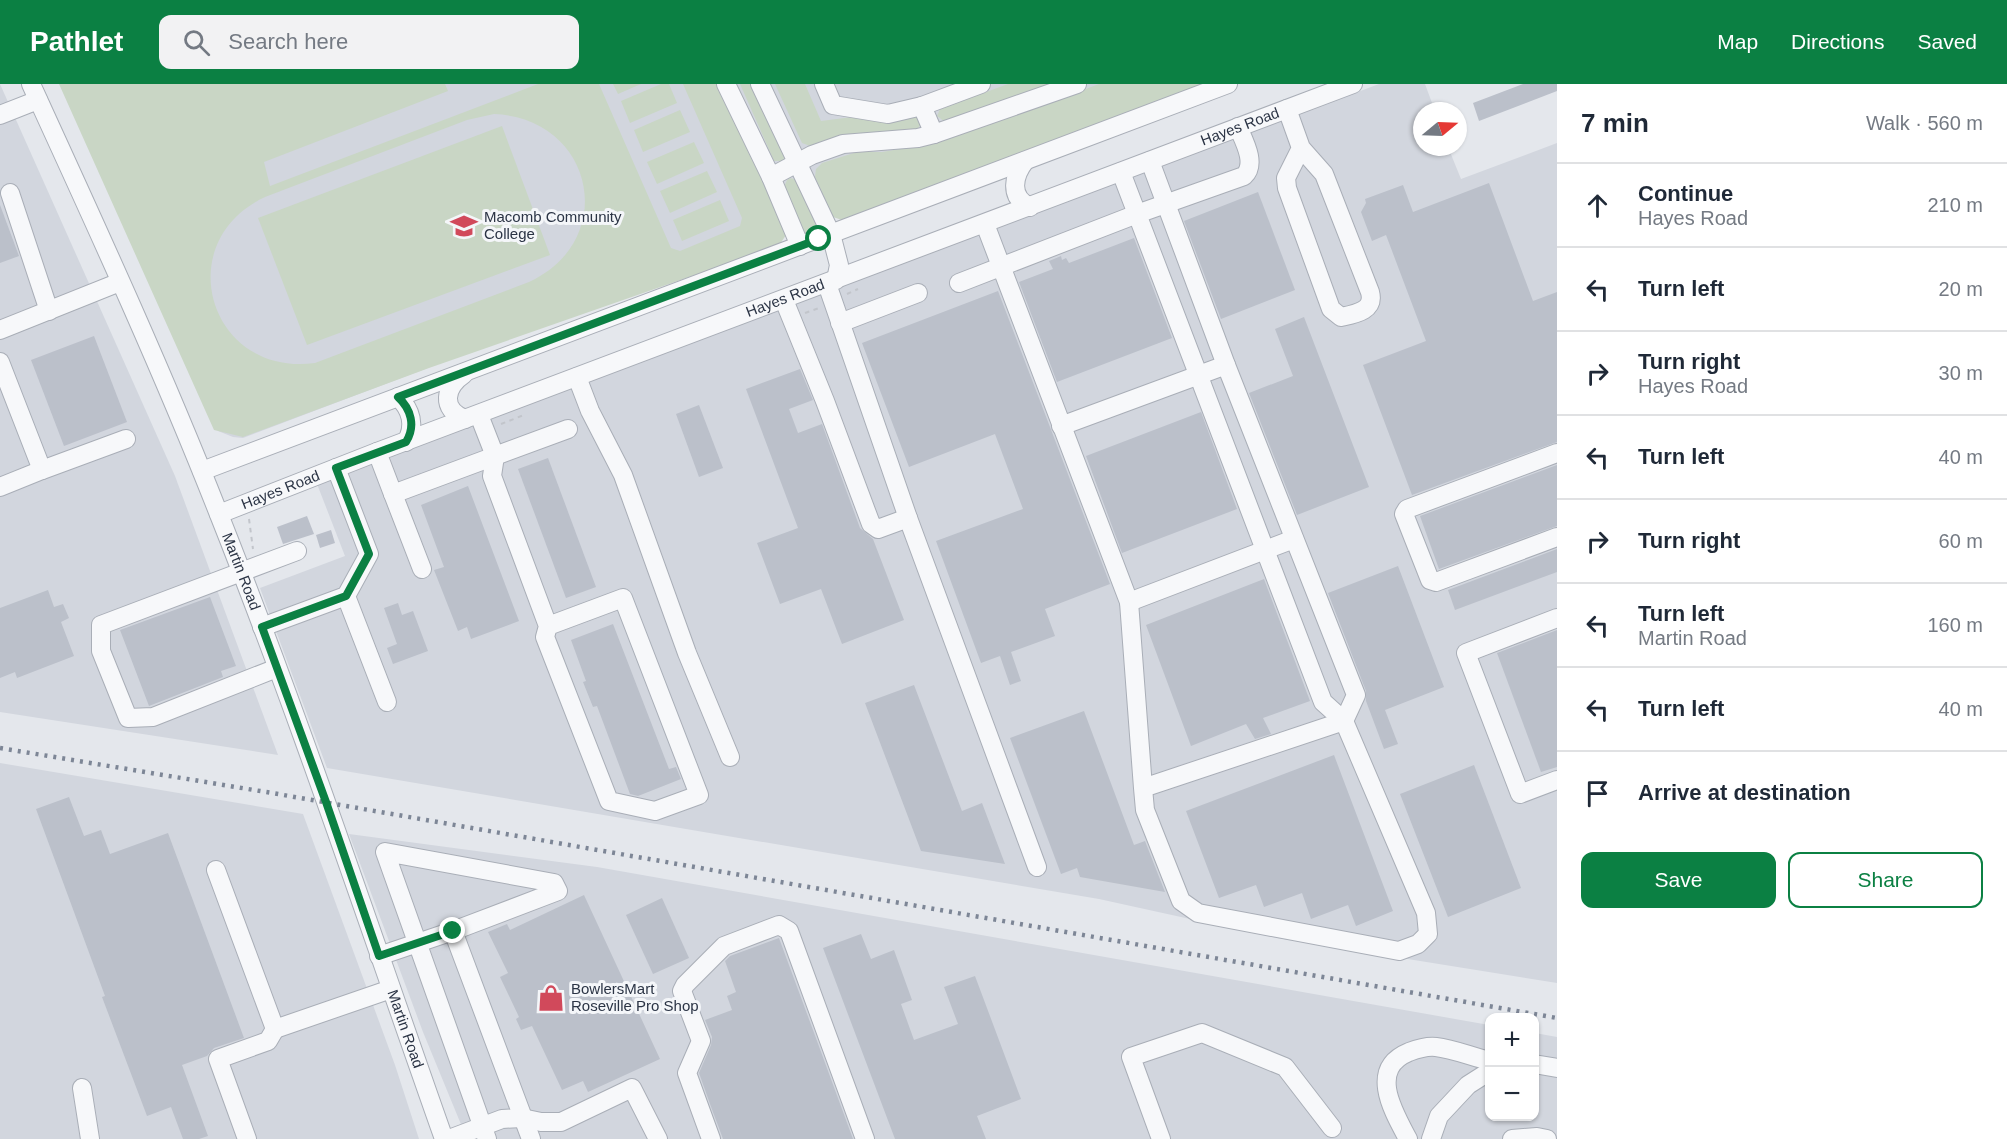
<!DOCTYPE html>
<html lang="en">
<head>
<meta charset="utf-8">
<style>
  body { margin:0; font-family:Arial,sans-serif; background:#f2f2f3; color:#1f2937 }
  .controls { position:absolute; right:18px; bottom:18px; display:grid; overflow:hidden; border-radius:12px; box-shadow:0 2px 4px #0004 }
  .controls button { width:54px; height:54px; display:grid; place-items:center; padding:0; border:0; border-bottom:2px solid #e0e1e3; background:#fff; color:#1f2937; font:30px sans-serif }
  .compass { position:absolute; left:1413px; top:18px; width:54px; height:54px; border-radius:50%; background:#fff; box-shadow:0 2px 4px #0004; rotate:71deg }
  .stop { position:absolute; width:18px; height:18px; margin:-14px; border:4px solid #0b8043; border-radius:50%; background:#fff }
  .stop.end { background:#0b8043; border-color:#fff; box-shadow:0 2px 6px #0008 }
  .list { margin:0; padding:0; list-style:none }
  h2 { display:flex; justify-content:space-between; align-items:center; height:78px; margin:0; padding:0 24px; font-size:26px }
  h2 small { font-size:20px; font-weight:400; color:#747a83 }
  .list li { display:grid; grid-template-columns:39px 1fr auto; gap:18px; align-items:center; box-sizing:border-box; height:84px; padding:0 24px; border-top:2px solid #e0e1e3 }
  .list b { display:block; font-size:22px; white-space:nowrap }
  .list p { margin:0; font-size:20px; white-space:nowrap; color:#747a83 }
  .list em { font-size:20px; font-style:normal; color:#747a83 }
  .actions { display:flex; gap:12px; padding:18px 24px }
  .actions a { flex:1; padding:14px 0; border:2px solid #0b8043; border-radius:12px; text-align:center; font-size:21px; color:#0b8043 }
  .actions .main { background:#0b8043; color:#fff }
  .icon { flex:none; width:33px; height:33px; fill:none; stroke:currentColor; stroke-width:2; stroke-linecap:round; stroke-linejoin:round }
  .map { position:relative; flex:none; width:1557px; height:1055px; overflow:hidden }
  header { display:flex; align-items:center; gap:36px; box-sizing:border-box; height:84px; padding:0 30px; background:#0b8043; color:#fff }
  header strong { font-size:28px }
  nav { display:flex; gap:33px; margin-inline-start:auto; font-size:21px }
  .search { width:420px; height:54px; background:#f2f2f3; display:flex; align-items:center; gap:15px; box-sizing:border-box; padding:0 21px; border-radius:12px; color:#747a83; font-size:22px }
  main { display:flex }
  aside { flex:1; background:#fff }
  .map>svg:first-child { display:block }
  .built { fill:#d2d6de }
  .green { fill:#c9d6c5; fill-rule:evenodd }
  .building { fill:#bbc0ca }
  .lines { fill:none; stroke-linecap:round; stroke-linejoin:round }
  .minor-casing { stroke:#a9aeb7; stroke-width:20 }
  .path { stroke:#c2c5cb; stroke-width:2; stroke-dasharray:4.5 4.5; stroke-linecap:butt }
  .minor { stroke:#f7f8fa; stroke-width:18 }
  .rail { stroke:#7d8696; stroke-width:4.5; stroke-dasharray:3 6; stroke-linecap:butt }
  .route { stroke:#0b8043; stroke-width:8 }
  .labels { text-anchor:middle; stroke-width:6; stroke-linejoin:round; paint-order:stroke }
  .street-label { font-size:15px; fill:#2b3445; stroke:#f4f6f9 }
  .poi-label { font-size:15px; fill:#2b3445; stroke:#f4f6f9; text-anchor:start }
</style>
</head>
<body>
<header>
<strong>Pathlet</strong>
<div class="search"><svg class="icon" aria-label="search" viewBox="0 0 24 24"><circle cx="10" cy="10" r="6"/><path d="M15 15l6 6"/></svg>Search here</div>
<nav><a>Map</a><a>Directions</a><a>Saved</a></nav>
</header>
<main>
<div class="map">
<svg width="1557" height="1055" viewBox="0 0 1557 1055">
  <rect width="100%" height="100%" fill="#e4e7ec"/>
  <g class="built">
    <polygon points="0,0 175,392 278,671 0,628"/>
    <polygon points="62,0 1176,0 243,354 233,353 218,347"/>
    <polygon points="1379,0 1425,0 1435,27 1422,27 1422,63 1448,63 1461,95 1557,59 1557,899 1277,854 1099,815 327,684 260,504 345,472 317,400"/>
    <polygon points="0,679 303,730 395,981 419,1055 0,1055"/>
    <polygon points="349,750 597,783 1489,941 1490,1032 1534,1032 1535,949 1557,953 1557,1055 467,1055 423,948"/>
  </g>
  <g class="green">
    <path d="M59,0h386l3,7 -184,71 6,24 268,-102h61l72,164 9,3 60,-25 2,-8 -59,-134h37l66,151 -6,9 -8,4 -343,120 -186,69 -29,-7zM494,30c100,4 126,126 35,168l-214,81c-106,14 -146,-121 -50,-166l202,-77z"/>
    <polygon points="613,0 641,0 618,10"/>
    <polygon points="661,0 669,0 677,19 630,39 621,17"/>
    <polygon points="740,0 757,0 787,71 782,77 774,77"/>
    <polygon points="775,0 805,0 821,37 860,32 881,38 913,31 919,34 920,42 916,46 813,63 802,59"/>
    <polygon points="1008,0 1053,0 945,38 937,32 940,25"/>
    <polygon points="1099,0 1205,0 845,137 833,133 815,93 816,85 822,79 857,68 882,68 923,61 1038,23"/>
    <polygon points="680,26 690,48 643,68 634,46"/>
    <polygon points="502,42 550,171 307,261 258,134"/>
    <polygon points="694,58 704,79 657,100 647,78"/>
    <polygon points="707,87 717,108 670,129 660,107"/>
    <polygon points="790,94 798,96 818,146 806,151 784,103 787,96"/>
    <polygon points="720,116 729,137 682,157 673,136"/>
  </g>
  <g class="building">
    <polygon points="1523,0 1557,0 1557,7 1479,37 1473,19"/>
    <polygon points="1489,99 1533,217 1557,208 1557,358 1412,411 1363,281 1426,257 1386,151 1372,157 1361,128 1366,119 1365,115 1403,101 1413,128"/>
    <polygon points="1258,108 1295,206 1221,235 1184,137"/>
    <polygon points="0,121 19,172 0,179"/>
    <polygon points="1134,154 1172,254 1057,298 1019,198 1053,185 1049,177 1061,172 1062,176 1066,174 1069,179"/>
    <polygon points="998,207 1110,500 1045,525 1055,552 1011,568 1021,597 1010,601 1000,572 981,579 936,457 1023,425 995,350 909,383 862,259"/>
    <polygon points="1304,233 1369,403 1297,431 1249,309 1293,292 1275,245"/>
    <polygon points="94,252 127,338 64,362 31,276"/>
    <polygon points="800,285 813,316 789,325 798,349 822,340 860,444 873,455 904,536 842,560 821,505 780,520 757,459 798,444 746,305"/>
    <polygon points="699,321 723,384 699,393 676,330"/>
    <polygon points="1201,328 1237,425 1122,469 1086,372"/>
    <polygon points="548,374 596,503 566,514 518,385"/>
    <polygon points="1557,381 1557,442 1439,485 1420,432"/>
    <polygon points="468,402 519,537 471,555 467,543 458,547 434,486 444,483 421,421"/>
    <polygon points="307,432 314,450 283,460 277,443"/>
    <polygon points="331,446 335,459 320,464 316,451"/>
    <polygon points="1557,465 1557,488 1455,526 1448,506"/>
    <polygon points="1398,482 1444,603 1385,626 1398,660 1384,665 1366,617 1366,607 1328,509"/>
    <polygon points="1264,495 1310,617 1263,634 1271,650 1255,655 1246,640 1191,662 1146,541"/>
    <polygon points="48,506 54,523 63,520 69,534 61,538 74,572 17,594 15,588 0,594 0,524"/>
    <polygon points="210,513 236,582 221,587 223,593 149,622 120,546"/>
    <polygon points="398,519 402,531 413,527 428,567 393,580 387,564 397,560 384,524"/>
    <polygon points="613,540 669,685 676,683 681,695 638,712 630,710 597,622 593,623 583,598 586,597 571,556"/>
    <polygon points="1557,546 1557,683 1541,688 1497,569"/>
    <polygon points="914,601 962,727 982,719 1005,780 921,767 865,619"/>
    <polygon points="1084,627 1134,761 1145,757 1165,808 1080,793 1077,784 1061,790 1010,654"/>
    <polygon points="1334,671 1393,827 1356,842 1348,821 1311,835 1302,809 1264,823 1256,801 1219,814 1186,727"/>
    <polygon points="1474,681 1521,804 1448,833 1400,710"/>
    <polygon points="69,713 84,752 101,746 110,770 168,749 244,954 214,964 207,972 182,981 208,1052 199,1055 183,1055 171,1023 147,1032 102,913 105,912 36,725"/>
    <polygon points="584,811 660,975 588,1008 583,997 562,1006 532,942 521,946 516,935 519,933 500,893 508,889 488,848 507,840 510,846"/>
    <polygon points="662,814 689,874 653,890 626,831"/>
    <polygon points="861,850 871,875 894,866 912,916 901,920 914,956 958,940 944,903 975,892 1021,1015 977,1032 986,1055 895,1055 823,864"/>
    <polygon points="779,854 813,946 853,1055 723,1055 710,1020 699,989 711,961 712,953 705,936 732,926 727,912 736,908 725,877 730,872"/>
  </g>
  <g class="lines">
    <defs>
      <g id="minor">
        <path id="s1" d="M31,0c65,142 130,283 187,428 82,206 152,418 226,627"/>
        <polyline points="726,0 771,93 800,162"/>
        <polyline points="760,0 831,150 839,181 836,196"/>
        <polyline points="824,0 833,21 888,30 922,22 934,50"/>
        <polyline points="922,22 981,0"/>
        <path d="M1287,25l14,39 23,26 46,118c5,19 -15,22 -29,25l-10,-8 -44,-121 -1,-10 15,-30"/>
        <polyline points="0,31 38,16"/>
        <path d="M1025,77c-11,14 -17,36 5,46"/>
        <polyline points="1121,88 1323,618 1344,637 1356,611 1226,281 1150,77"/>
        <polyline points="771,93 812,71 843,60 918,54 934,50 1077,0"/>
        <polyline points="10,109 49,227"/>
        <polyline points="985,140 1129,518 1143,704 1145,726 1181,817 1198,829 1399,867 1418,860 1428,850 1426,829 1344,637 1143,704"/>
        <path d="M959,199l178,-69 107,-38c13,-12 0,-35 -6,-49"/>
        <polyline points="827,200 908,434 1037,783"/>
        <polyline points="784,216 825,317 871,440 878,445 908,434"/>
        <polyline points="840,239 918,209"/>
        <polyline points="0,246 120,198"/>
        <polyline points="0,278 42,386 126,355"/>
        <path d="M464,290c-19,13 -24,35 1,45"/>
        <polyline points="577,293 590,327 623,391 687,569 730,673"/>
        <path d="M398,313c13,12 18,29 8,45"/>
        <polyline points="1061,342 1226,281"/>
        <polyline points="377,368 393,410 495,372 479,331"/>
        <polyline points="1557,369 1407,425 1404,430 1430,496 1436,498 1557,453"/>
        <polyline points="202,387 1228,0"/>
        <polyline points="0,403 42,386"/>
        <polyline points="393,410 422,485"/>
        <path id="s2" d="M219,430l158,-62 976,-368"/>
        <polyline points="346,512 387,618"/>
        <polyline points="1129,518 1294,455"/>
        <polyline points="1557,534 1466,569 1520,710 1557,696"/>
        <polyline points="548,542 623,514 699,711 655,727 609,717 545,553 548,542 492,392 495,372 568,345"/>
        <polyline points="262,543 346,512 369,470 336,384"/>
        <polyline points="277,584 153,633 128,634 101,567 101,541 297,467"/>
        <polyline points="216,786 275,945 391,905"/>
        <polyline points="453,847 558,807 554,799 385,768 487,1055"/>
        <polyline points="379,872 453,847 531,1055"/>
        <polyline points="1534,980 1557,984"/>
        <polyline points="82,1004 90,1055"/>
        <polyline points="247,1055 218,975 268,957 275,945"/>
        <polyline points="449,1055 502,1035 522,1034 541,1038 561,1038 632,1004 658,1055"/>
        <polyline points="711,1055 687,989 701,957 682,907 685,901 724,862 779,841 789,847 865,1055"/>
        <polyline points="1161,1055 1131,973 1202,949 1285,983 1332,1044"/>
        <path d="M1408,1055c-15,-28 -40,-70 1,-87 8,-3 19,-6 27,-5 18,2 36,10 54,14"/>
        <polyline points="1431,1055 1439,1032 1468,1001 1490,987"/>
        <polyline points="1512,1055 1537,1053 1547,1055"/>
      </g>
    </defs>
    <use href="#minor" class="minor-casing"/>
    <g class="path">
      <polyline points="847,210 858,205"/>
      <polyline points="805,229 819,224"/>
      <polyline points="501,340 524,331"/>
      <polyline points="249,435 253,465"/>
    </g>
    <use href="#minor" class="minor"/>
    <polyline class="rail" points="0,664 272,709 1557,934"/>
  </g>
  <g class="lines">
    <path class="route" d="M453,847l-74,25 -53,-154 -64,-175 84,-31 23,-42 -33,-86 70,-26c10,-16 5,-33 -8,-45l421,-158"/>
  </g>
  <defs>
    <symbol id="university-bare" viewBox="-9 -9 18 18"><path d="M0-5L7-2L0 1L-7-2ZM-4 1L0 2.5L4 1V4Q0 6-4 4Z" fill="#d1495b" stroke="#f4f6f9" stroke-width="2.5" paint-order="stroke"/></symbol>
    <symbol id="shop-bare" viewBox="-9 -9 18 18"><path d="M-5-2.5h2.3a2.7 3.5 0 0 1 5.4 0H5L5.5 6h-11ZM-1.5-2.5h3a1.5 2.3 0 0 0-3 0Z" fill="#d1495b" stroke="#f4f6f9" stroke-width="2.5" paint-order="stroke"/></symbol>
  </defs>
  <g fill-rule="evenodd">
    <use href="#university-bare" x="445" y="123" width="38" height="38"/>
    <use href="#shop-bare" x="532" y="895" width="38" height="38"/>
  </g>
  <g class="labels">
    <g class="street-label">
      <text dy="5" stroke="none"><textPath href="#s2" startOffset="1092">Hayes Road</textPath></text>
      <text dy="5" stroke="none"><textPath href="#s2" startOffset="606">Hayes Road</textPath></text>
      <text dy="5" stroke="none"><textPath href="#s2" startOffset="66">Hayes Road</textPath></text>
      <text dy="5" stroke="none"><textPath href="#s1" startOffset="531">Martin Road</textPath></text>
      <text dy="5" stroke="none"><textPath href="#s1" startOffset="1017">Martin Road</textPath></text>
    </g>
    <g class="poi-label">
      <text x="484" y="138">Macomb Community<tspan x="484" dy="17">College</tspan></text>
      <text x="571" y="910">BowlersMart<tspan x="571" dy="17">Roseville Pro Shop</tspan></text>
    </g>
  </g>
</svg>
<div class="controls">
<button>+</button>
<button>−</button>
</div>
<svg class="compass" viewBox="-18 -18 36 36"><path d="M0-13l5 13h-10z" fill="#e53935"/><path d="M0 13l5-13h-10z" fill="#747a83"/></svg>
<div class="stop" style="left:819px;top:155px"></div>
<div class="stop end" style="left:453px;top:847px"></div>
</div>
<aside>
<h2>7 min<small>Walk · 560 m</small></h2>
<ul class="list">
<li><svg class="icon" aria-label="ahead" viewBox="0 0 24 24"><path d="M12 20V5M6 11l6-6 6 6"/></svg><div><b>Continue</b><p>Hayes Road</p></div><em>210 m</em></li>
<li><svg class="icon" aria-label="left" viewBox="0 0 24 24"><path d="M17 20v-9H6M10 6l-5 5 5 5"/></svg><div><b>Turn left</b></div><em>20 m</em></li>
<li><svg class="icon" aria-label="right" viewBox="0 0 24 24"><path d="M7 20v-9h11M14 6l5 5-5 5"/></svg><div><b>Turn right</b><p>Hayes Road</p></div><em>30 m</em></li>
<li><svg class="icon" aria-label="left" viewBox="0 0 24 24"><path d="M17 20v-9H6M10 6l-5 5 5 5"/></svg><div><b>Turn left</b></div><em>40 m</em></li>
<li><svg class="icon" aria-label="right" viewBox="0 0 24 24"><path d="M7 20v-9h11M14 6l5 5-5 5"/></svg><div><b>Turn right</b></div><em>60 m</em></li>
<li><svg class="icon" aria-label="left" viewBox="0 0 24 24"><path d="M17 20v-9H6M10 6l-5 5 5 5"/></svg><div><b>Turn left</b><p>Martin Road</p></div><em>160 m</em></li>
<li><svg class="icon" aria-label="left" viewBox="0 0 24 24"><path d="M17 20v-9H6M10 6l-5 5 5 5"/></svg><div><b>Turn left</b></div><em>40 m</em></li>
<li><svg class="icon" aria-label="arrive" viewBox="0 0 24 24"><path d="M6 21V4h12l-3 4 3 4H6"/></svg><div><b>Arrive at destination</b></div></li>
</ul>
<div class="actions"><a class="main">Save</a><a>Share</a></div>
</aside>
</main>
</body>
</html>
